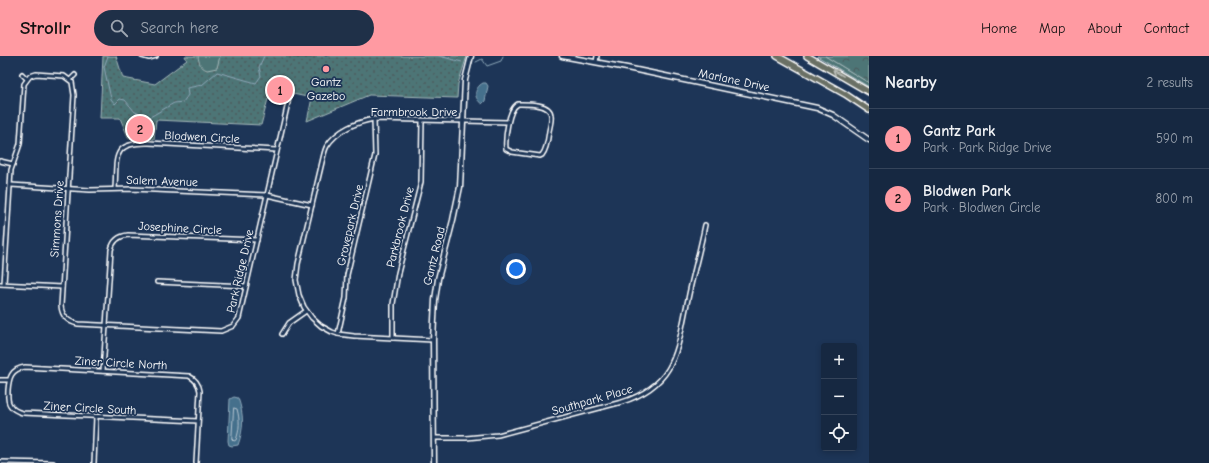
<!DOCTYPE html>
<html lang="en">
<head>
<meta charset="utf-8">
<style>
  body { margin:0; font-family:"Comic Neue",sans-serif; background:#1f3048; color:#f1f3f6 }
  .controls { position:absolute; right:12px; bottom:12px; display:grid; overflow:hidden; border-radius:4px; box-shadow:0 2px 6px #0003 }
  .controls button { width:36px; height:36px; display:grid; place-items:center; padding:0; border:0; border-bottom:1px solid #35445a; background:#162841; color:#f1f3f6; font:20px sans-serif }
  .you { position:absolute; left:516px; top:213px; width:14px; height:14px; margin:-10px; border:3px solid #fff; border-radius:50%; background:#1a73e8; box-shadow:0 0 0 6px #1a73e833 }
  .badge { display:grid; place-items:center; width:26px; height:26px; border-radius:50%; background:#ff9aa2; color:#111; font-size:13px; font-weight:700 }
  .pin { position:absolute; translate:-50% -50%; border:2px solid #fff; box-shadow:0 1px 4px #0006 }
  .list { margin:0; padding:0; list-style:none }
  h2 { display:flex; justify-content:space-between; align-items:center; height:52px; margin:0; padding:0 16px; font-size:17px }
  h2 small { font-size:13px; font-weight:400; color:#9ea6b1 }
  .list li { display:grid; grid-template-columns:26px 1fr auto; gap:12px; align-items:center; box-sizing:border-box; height:60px; padding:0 16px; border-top:1px solid #35445a }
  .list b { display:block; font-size:15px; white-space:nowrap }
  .list p { margin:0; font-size:13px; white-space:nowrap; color:#9ea6b1 }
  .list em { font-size:13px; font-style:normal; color:#9ea6b1 }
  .icon { flex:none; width:22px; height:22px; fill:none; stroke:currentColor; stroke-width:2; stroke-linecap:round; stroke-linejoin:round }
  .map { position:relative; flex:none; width:869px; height:407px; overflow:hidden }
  header { display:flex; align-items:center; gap:24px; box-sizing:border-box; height:56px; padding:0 20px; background:#ff9aa2; color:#111 }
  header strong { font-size:19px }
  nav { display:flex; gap:22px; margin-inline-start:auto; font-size:14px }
  .search { width:280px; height:36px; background:#1f3048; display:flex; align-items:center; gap:10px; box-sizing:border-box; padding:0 14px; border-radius:22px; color:#9ea6b1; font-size:15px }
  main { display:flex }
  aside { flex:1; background:#162841 }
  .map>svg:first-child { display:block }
  .grass { fill:url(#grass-tufts); stroke:#a6baba }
  .forest { fill:url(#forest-crowns); stroke:#a6baba }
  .park { fill:url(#park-dots); stroke:#a6baba }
  .garden { fill:#4e7476; stroke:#a6baba }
  .water { fill:#456f8c; stroke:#8fa9ba }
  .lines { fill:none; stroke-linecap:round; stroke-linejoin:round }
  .shore { stroke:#b5c5d1; stroke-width:1 }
  .stream { stroke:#8fa9ba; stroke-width:1 }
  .street-casing { stroke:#fff; stroke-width:6 }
  .secondary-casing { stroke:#fff; stroke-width:7 }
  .highway-casing { stroke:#fff; stroke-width:8 }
  .street { stroke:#1d3557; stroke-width:3 }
  .secondary { stroke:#1d3557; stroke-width:4 }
  .highway { stroke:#6b7065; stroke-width:5 }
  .oneway { stroke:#bcbfba }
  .poi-dot { fill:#ff9aa2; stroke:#1d3557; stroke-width:1.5 }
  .labels { text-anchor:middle; stroke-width:3.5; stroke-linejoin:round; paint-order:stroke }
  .street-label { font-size:12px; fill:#fff; stroke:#1d3557 }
  .poi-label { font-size:12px; fill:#fff; stroke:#1d3557 }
</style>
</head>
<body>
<header>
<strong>Strollr</strong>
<div class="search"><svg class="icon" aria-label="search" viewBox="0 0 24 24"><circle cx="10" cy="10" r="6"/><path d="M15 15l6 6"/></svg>Search here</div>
<nav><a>Home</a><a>Map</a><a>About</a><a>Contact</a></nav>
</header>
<main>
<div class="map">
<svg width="869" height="407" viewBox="0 0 869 407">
  <defs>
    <pattern id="grass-tufts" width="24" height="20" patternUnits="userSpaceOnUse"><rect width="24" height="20" fill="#4e7476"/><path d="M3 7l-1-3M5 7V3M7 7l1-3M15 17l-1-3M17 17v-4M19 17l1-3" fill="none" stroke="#4d5c5d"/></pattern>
    <pattern id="forest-crowns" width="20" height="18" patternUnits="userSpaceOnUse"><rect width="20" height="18" fill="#4e7476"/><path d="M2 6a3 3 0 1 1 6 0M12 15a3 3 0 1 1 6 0" fill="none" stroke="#4d5c5d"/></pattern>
    <pattern id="park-dots" width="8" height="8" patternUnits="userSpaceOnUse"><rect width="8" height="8" fill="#4e7476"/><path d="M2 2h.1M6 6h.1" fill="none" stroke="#4d5c5d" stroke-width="1.8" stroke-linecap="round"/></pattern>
  </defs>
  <rect width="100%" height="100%" fill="#1d3557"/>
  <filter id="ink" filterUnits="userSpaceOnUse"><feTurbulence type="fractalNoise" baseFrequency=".025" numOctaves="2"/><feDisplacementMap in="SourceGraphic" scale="8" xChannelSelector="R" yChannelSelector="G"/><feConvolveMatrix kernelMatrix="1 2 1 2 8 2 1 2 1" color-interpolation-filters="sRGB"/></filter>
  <g filter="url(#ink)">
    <polygon class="grass" points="817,0 825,0 869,27 869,31"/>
    <polygon class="forest" points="825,0 869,0 869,27"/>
    <polygon class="park" points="103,0 116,0 123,22 155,28 187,4 185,0 467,0 458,28 457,42 369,39 307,65 312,42 288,37 285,47 268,43 261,69 156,64 154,83 129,83 120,62 100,62"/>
    <path class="garden" d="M198,0h22l-3,12 -10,2c-7,-3 -8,-7 -9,-14z"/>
    <g class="water">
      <path d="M483,27h3l2,3 -3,15 -3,3c-9,-6 -8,-16 1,-21z"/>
      <path d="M234,341l4,1c6,17 6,30 0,47l-6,1 -3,-1 -1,-4 2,-42z"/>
    </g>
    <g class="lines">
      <path class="shore" d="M234,352l3,1c3,11 3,20 -1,31l-2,1 -2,-2z"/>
      <g class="stream">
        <polyline points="108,0 104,11 111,43 115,48 120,43 125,44 135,56 150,61 174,47 183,46 188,39 187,32 202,29 217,16 256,27 261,20 259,11 264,0"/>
        <polyline points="439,0 462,6"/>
        <polyline points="476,6 482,3 487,10 501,5 503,0"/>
      </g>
      <defs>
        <g id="street">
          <polyline points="142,0 149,2 156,0"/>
          <polyline points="596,6 597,0"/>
          <polyline points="22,18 27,23"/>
          <polyline points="70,24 75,19"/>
          <path d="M518,48c9,0 32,-1 33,11 1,5 -1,11 -2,16 -1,8 -2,18 -7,24l-2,1 -28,-4 -6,-3c-1,-11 2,-40 12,-45z"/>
          <polyline points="0,105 13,108"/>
          <polyline points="11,129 90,134 132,133 267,139 312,149"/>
          <path d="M115,133c2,-31 -4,-47 34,-46l128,7"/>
          <polyline points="157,226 246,230"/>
          <polyline points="0,228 62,231"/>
          <path d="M4,228l7,-114 9,-26 4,-60 6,-8 6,-2 28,2 8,6 2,13 -13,211c1,10 7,16 17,18l143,7 12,-5 6,-8 51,-224"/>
          <polyline points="282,278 289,267 306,255"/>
          <polyline points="338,278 346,242 347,219 375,99 374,63"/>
          <polyline points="393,282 393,248 398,217 421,126 422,65"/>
          <path d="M433,284l-79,-4 -16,-2 -6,-2 -11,-6 -9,-8 -8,-11 -5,-12 -3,-15 2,-16 25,-106c1,-4 2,-9 4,-12 10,-16 30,-24 47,-27l134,3"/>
          <path d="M103,315l8,-121c2,-9 8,-14 17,-15l129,5"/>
          <polyline points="0,324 9,324"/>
          <path d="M434,382h32l32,-3 124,-33c56,-18 55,-54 66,-103 5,-25 12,-49 17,-74"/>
          <polyline points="0,406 53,407"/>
          <polyline points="94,407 96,361"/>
          <path d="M196,407l4,-72c-1,-7 -5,-12 -11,-15l-164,-9c-14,2 -16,11 -17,23 0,4 -1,11 2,15 3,5 8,7 13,8l175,8"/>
        </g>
        <g id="secondary">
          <polyline points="562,0 627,12 817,52 833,59 869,84"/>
          <polyline points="434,407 433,284 435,244 438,223 453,164 460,131 465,24 471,0"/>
        </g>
        <g id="highway">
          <polyline points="777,0 845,38 869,54"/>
          <polyline points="807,0 869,36"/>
        </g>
      </defs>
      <use href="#street" class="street-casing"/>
      <use href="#secondary" class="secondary-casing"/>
      <use href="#highway" class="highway-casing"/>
      <use href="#street" class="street"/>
      <use href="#secondary" class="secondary"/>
      <use href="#highway" class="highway"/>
    </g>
    <defs><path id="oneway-shaft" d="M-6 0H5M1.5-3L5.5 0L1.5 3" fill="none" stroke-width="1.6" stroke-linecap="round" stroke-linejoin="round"/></defs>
    <use class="oneway" href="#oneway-shaft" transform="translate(838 17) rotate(-149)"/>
  </g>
  <circle class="poi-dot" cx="326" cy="13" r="4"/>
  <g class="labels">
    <g class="street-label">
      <text transform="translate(734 24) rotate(12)" y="4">Marlane Drive</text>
      <text x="414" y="60">Farmbrook Drive</text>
      <text transform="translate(202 81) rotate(3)" y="4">Blodwen Circle</text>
      <text transform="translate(162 125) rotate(2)" y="4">Salem Avenue</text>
      <text transform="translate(57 163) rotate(-86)" y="4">Simmons Drive</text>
      <text transform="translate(350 169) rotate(-77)" y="4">Grovepark Drive</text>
      <text transform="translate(400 171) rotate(-76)" y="4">Parkbrook Drive</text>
      <text transform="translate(180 172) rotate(3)" y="4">Josephine Circle</text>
      <text transform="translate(434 200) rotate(-76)" y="4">Gantz Road</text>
      <text transform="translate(240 215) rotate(-77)" y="4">Park Ridge Drive</text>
      <text transform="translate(121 307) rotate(3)" y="4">Ziner Circle North</text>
      <text transform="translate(592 344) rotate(-16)" y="4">Southpark Place</text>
      <text transform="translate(90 352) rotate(3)" y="4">Ziner Circle South</text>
    </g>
    <g class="poi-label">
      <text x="326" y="30">Gantz<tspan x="326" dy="14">Gazebo</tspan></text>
    </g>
  </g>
</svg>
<div class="controls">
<button>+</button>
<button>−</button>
<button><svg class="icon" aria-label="locate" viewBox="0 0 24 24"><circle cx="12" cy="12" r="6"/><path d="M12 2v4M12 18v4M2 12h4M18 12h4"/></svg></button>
</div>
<div class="you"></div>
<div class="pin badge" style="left:280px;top:34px">1</div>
<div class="pin badge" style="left:140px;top:73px">2</div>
</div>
<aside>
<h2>Nearby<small>2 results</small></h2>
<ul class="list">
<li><span class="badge">1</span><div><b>Gantz Park</b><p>Park · Park Ridge Drive</p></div><em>590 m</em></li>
<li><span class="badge">2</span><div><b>Blodwen Park</b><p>Park · Blodwen Circle</p></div><em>800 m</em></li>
</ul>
</aside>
</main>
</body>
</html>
